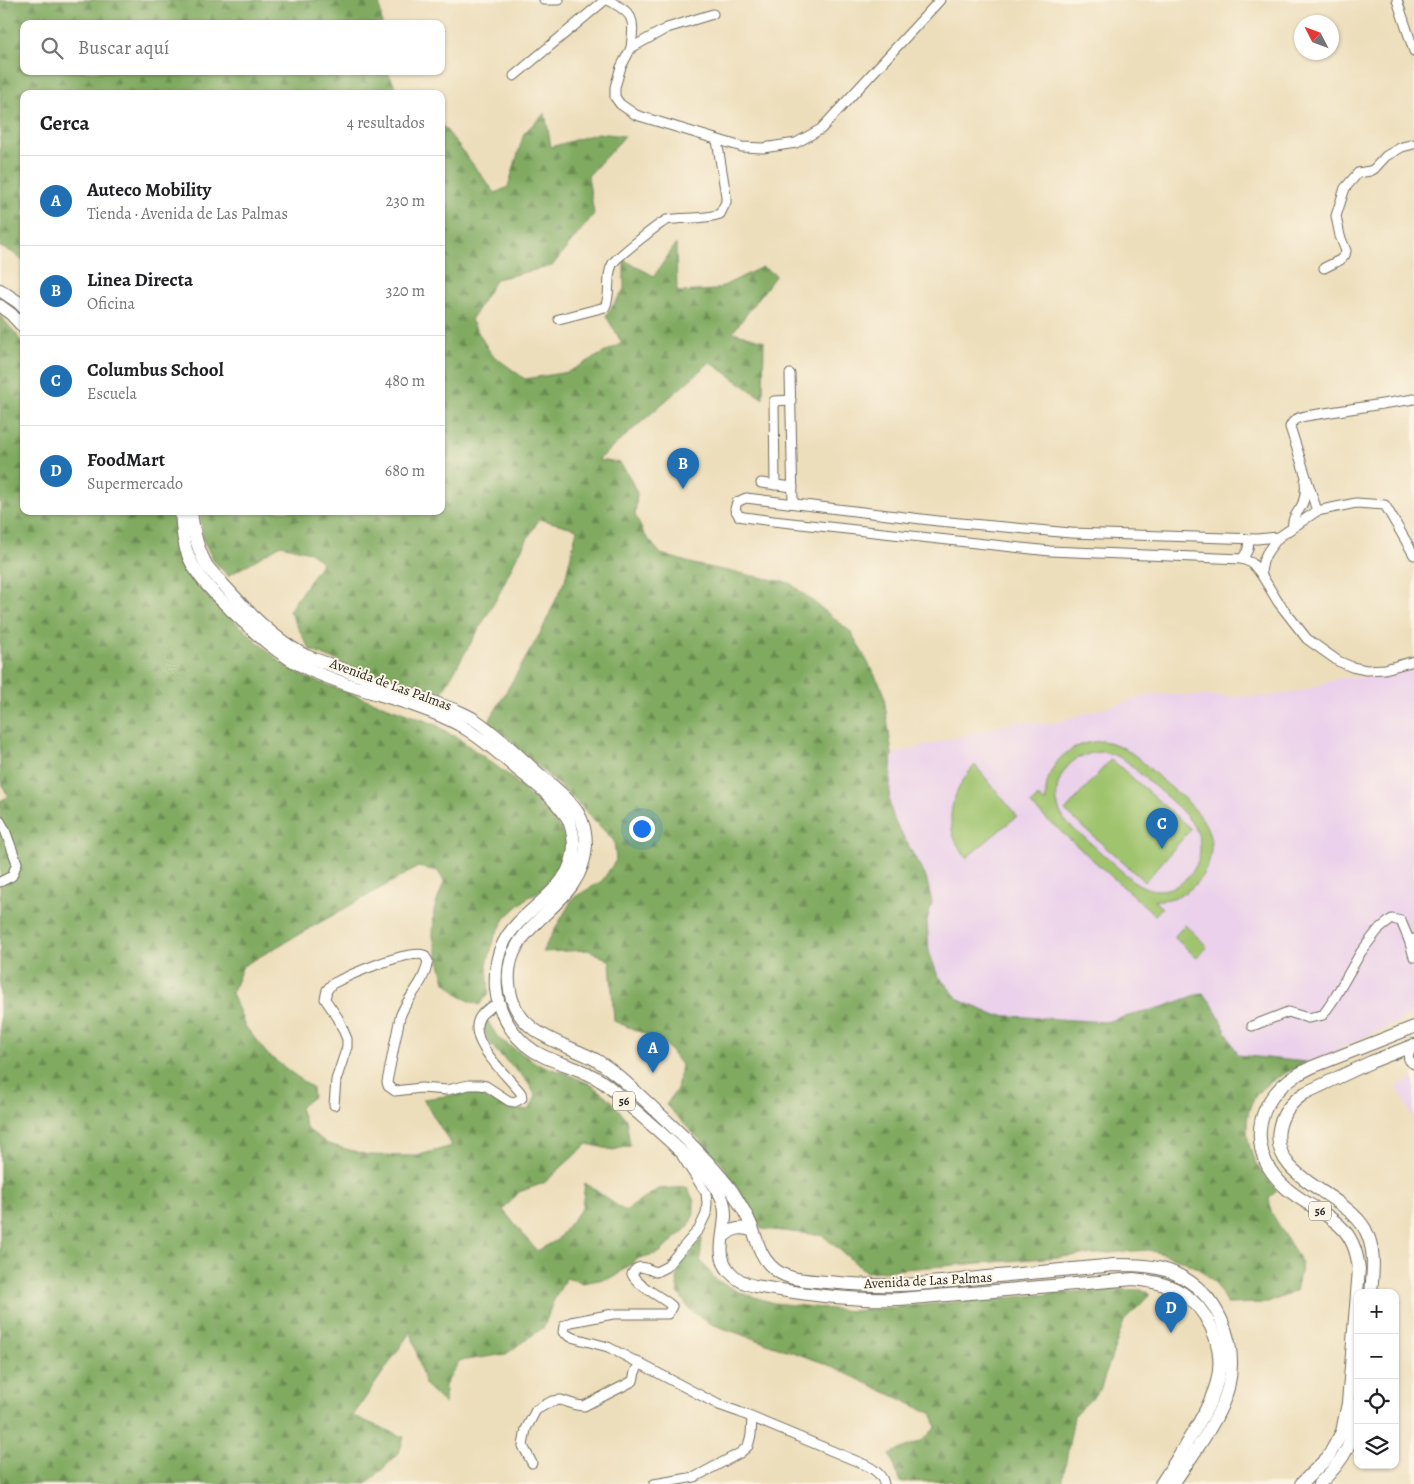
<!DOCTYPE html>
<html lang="es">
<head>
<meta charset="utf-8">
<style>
  body { margin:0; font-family:Alegreya,serif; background:#f2f2f2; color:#202124 }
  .controls { position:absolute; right:15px; bottom:15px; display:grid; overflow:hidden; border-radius:10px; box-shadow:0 1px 4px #0004 }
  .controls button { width:45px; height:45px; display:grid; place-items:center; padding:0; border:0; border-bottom:1px solid #e0e0e0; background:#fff; color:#202124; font:25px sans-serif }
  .compass { position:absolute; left:1294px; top:15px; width:45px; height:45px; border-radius:50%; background:#fff; box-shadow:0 1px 4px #0004; rotate:312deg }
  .you { position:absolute; left:641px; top:828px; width:18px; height:18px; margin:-12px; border:4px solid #fff; border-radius:50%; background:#1a73e8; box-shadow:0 0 0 8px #1a73e833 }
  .badge { display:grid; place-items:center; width:32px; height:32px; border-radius:50%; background:#1f6fb2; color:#fff; font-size:16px; font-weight:700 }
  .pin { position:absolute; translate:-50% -41px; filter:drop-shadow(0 1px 2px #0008) }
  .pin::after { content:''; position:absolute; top:26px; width:18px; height:15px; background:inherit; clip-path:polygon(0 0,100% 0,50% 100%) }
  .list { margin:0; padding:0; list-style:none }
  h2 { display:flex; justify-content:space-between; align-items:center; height:65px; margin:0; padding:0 20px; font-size:21px }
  h2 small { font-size:16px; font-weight:400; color:#757577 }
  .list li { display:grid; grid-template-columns:32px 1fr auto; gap:15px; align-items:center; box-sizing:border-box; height:90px; padding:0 20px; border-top:1px solid #e0e0e0 }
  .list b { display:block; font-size:19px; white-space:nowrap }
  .list p { margin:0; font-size:16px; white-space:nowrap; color:#757577 }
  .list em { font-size:16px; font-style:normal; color:#757577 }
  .icon { flex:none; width:28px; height:28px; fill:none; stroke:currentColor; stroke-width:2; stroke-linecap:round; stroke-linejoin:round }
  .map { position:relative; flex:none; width:1414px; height:1484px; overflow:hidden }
  .search { position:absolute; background:#fff; box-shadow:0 1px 4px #0004; left:20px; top:20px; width:425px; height:55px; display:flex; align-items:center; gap:12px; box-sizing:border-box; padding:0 18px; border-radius:10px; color:#757577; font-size:19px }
  .panel { position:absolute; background:#fff; box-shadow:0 1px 4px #0004; left:20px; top:90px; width:425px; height:425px; border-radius:10px }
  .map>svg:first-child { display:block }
  .built { fill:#ebd1eb }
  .forest { fill:url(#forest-firs); stroke:#566a46 }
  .green { fill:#a0c46e; stroke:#66784c; fill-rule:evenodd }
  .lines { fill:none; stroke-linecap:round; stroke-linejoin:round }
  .minor-casing { stroke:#6f6a5d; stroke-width:11 }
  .primary-casing { stroke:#6f6a5d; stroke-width:14 }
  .minor { stroke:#fff; stroke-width:9 }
  .primary { stroke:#fff; stroke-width:12 }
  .labels { text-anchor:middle; stroke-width:4; stroke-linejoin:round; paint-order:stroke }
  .shield { fill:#fcf5e5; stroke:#6a6863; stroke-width:1 }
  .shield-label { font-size:12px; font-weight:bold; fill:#2b2b2b }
  .street-label { font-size:14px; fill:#2b2b2b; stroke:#fcf5e5 }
</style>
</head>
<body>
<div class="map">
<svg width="1414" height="1484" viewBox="0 0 1414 1484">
  <defs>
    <pattern id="forest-firs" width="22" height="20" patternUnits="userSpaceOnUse" patternTransform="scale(1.25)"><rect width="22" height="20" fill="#80aa61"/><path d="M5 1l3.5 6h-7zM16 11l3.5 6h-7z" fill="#698b50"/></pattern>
  </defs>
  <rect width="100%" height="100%" fill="#fcf5e5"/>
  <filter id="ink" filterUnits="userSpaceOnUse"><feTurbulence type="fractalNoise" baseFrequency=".02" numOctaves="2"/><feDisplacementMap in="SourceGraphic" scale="10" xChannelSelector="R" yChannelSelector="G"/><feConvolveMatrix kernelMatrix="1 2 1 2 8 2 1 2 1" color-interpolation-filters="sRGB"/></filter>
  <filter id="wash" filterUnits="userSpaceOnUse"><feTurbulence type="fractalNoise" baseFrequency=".0096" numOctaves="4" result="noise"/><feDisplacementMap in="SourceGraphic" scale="20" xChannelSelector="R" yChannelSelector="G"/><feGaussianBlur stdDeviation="1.12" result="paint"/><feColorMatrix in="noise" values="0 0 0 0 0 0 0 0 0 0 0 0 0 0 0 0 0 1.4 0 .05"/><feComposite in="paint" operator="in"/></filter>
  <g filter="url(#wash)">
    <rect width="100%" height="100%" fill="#eddebb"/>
    <g class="built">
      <polygon points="1414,668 1414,1014 1329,1054 1306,1062 1238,1055 1211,1002 1203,994 1196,995 1166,1006 1106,1022 994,1015 959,1000 937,974 929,951 927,921 932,902 894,820 889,801 892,754 1019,721 1049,724 1154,694 1227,697 1271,696 1305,690 1339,678 1373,677"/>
      <polygon points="1414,1077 1414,1120 1396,1086"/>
    </g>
    <g class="forest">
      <polygon points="0,0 379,0 382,24 24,24 24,71 387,71 400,94 24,94 24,262 12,252 0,247"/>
      <path d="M545,113l6,34 47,-14 27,3 -37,40 6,38 -42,52 -56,13 -25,41 20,34 34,25 43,-7 54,-29 -16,-27 18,-27v-29l30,16 22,-32 1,48 38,-2 47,-23 14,8 -43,57 31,9 -1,58 -53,-37 -112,98 22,3 9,13 8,17 -2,22 9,19 17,20 36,11 93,18 61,49 32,58 9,64 -3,47 5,19 32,57 6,25 -5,19 2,30 8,23 22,26 35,15 112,7 60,-16 30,-11 7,-1 8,8 27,53 68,7c-14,8 -39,19 -49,32 -16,20 -11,56 3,76 5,7 12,14 17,21l-8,6 2,15 31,51 -6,28 -28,12 -41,1c-4,-6 -7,-15 -12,-21 -17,-19 -43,-27 -67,-33l-282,22 -44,-37 -60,-6 -41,-67 -55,-57 11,-16 4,-24 -17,-23 -50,-21 -4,-60 -21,-11 -47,2 31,-54 29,-17 14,-21 -2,-19 -33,-35 -92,-85 52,-89 24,-52 12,-51 -38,-10 -24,41 -18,38 -60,103 -127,-51 -21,-39 33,-49 -12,-10 -29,-7 -53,31 -15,-16 -10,-21 -3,-28h241v-386l3,2 51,66 13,-6 16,-54z"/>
      <path d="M0,315l16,19 8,14v163h148l4,33 10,26 19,24 74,67 24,15 134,49 14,10 4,1 56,41 41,41 9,11 4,12v22l-4,8 -14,15 -21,13 -20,18 -11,19 -8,28 2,30 -10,11 -18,-8 -16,-15 -12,-45 1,-27 10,-28 -6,-11 -20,-4 -175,99 -11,27 13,33 23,29 44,33 1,9 -7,5 -6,6 7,21 21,15 40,11 48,1 36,-10 -29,-47 63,-8c16,15 21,22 44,18l6,-13c-3,-4 -5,-9 -8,-13 -13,-18 -53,-41 -43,-66l14,22 39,25 27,9 25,11 22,17 14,18 4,27 -17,4 -26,-6 -43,39 -25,9 -16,18 34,41 20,-11 25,-32 3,-25 40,28 33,-22 29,-2 7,14v13l-6,13 -29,26 -20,5 -25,19 -31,6 -17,-5 -14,26 -8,23 -38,27 -47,7 -14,25v18l-20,-19 -14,-54 -58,85 51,21 -5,16 -32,31h-367v-683l8,-4 -8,-18z"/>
      <polygon points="702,1238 700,1260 716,1280 741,1293 774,1303 852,1311 1111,1289 1144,1290 1150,1295 1124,1321 1100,1390 1074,1416 1062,1484 953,1484 952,1481 900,1482 890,1454 923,1440 936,1427 932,1414 824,1363 711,1324 691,1311 678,1293 676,1265"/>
    </g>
    <g class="green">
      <path d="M1102,741c27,4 40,21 60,39 21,18 51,38 49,70 -1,11 -5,22 -13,31 -11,14 -27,20 -44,19l8,8 -7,7 -124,-110 7,-8 8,6c-3,-36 20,-60 56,-62zM1101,752c7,1 15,3 22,7 8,5 15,14 23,20 16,15 47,36 53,59 6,26 -14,52 -41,52 -9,0 -17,-4 -25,-9 -16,-14 -32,-28 -48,-43 -9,-7 -19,-14 -24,-24 -7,-13 -5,-29 2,-41 8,-14 22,-20 38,-21z"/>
      <polygon points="1111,759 1191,829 1145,882 1065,811"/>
      <path d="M975,765l42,51 -51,42c-5,-8 -11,-16 -13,-24 -7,-26 5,-50 22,-69z"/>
      <polygon points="1185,925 1207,946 1197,958 1174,937"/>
    </g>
  </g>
  <g filter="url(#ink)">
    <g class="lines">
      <defs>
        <g id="minor">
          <polyline points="544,0 559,0"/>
          <path d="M608,0c28,15 26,19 23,48"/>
          <polyline points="1397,0 1414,51"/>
          <polyline points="713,14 667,28 631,48 621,67 615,87 615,97 620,104 636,115 742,147 763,148 796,143 821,129 940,0"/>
          <polyline points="514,76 605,0"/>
          <polyline points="1324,268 1340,260 1345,255 1346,251 1340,236 1336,216 1345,188 1358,173 1370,171 1374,169 1386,156 1402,147 1414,144"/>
          <path d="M559,319l46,-12c7,-13 0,-31 8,-44 3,-5 49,-42 54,-43 17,-3 36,0 53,-6l6,-12v-6l-9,-56"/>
          <polyline points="790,374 793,503"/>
          <polyline points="761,483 793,487"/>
          <polyline points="775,485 774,401 791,400"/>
          <path d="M1317,511l-27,-84c3,-8 9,-10 16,-11l108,-17"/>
          <path d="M1293,527c-2,-9 5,-14 9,-22 3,-7 4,-15 3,-24"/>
          <polyline points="1414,555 1385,505 1356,503 1317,511 1279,537 1257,539 1071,533 938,521 746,498 737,502 735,509 739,516 744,517 773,521 1050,551 1242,559 1252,563 1261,574 1278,602 1307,639 1338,661 1352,667 1366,670 1385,669 1414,661"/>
          <path d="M1242,559c5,-7 8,-11 6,-20"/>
          <path d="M1261,574c1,-17 7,-24 18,-37"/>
          <polyline points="0,821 5,830 17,863 12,876 0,882"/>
          <polyline points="1414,939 1409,940 1414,957"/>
          <polyline points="1252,1026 1288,1012 1308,1018 1323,1015 1334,999 1361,952 1378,930 1392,919 1401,921 1409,940"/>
          <path d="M1414,1047c-7,5 -8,13 0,17"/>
          <path d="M334,1105l2,-25 11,-33v-8l-9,-21 -13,-19 2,-9 5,-6c17,-9 74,-34 92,-29l4,6c-4,25 -21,35 -28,56l-13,65 1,4 7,5 26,-3 26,2 22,-5h11l6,1 23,15 6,1 7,-4 -1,-5c-18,-23 -76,-70 -21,-90"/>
          <path d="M682,1156l24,37 1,10 -1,11 -7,15 -33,38 -10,5c-9,-3 -18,-10 -24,2 6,13 29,22 40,32l-4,8h-55l-42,8 -7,4 -1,6 8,5 37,10 111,58 20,7 122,51c10,4 21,10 23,21"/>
          <polyline points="532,1463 523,1446 526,1429 536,1410 552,1401 561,1400 576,1405 584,1406 633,1381 635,1372 640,1363"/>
          <polyline points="654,1484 695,1477 740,1453 748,1446 751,1435 752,1418"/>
        </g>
        <g id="primary">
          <polyline points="0,290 18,302 24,308"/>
          <polyline points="0,306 11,314 24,328"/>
          <path d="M181,511c1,10 1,19 3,29 4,29 27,50 47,70 23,22 47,45 77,59 48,23 103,30 150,55 21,12 41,29 59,45 18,14 37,29 50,48 5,8 6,18 7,27 0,49 -53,62 -71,100 -7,13 -8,30 -7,45 3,28 21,55 47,67 19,9 41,13 58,25 11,7 21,17 30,26 15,13 29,25 43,38 17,16 41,34 49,56 8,23 -12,51 7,71 7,8 15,12 25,14 48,8 96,15 145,13l234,-20c29,3 54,10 71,37 29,45 10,82 -16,123 -9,15 -18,30 -28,45"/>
          <path d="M191,511c2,19 6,38 16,55 7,9 16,18 24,27 22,25 45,47 75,63l149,54c7,3 14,6 20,10 23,15 43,36 64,54 14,12 29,24 39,39 6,10 8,21 8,32 -3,68 -89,75 -76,146 8,45 53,51 86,69 10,6 19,13 27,20 22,20 44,41 65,61 15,16 31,32 44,50 7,11 14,22 19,34 6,14 8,29 19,40 15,16 36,15 57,17 23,2 48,4 72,3 33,-1 66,-6 99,-9 39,-4 78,-7 116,-11 21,0 41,0 60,8 44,19 65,70 54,115 -8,31 -37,69 -55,96"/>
          <path d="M723,1237c9,-9 18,-11 30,-6"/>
          <path d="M1371,1293c2,-23 5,-43 -6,-64 -21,-37 -95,-50 -86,-100 3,-16 12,-27 26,-36l66,-31 43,-17"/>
          <path d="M1301,1484l27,-27 14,-25 6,-29 11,-134c-2,-15 -5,-27 -15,-39 -16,-18 -40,-26 -58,-42 -36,-32 -35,-78 3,-108 7,-5 15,-9 23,-13l102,-40"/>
          <path d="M1319,1484c28,-26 34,-42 39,-79"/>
        </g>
      </defs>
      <use href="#minor" class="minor-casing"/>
      <use href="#primary" class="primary-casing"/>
      <use href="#minor" class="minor"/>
      <use href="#primary" class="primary"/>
    </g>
  </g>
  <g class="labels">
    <g class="shield">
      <rect x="613" y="1091.5" width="22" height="19" rx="4"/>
      <rect x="1309" y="1201.5" width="22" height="19" rx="4"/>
    </g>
    <g class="shield-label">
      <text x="624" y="1105">56</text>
      <text x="1320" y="1215">56</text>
    </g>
    <g class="street-label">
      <text transform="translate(391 684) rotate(20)" y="5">Avenida de Las Palmas</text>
      <text transform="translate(928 1280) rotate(-3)" y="5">Avenida de Las Palmas</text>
    </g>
  </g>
</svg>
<div class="controls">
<button>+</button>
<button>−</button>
<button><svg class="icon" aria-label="locate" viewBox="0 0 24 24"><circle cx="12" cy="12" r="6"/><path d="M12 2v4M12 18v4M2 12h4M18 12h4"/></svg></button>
<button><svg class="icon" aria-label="layers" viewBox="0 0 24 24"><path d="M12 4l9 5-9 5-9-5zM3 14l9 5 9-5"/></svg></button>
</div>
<svg class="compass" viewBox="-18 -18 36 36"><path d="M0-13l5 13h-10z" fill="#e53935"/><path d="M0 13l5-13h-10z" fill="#757577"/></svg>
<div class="you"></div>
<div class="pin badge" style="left:653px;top:1073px">A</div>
<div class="pin badge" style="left:683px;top:489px">B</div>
<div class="pin badge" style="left:1162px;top:849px">C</div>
<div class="pin badge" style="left:1171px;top:1333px">D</div>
<div class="search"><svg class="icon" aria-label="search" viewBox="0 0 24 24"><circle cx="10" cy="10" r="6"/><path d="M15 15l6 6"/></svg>Buscar aquí</div>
<section class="panel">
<h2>Cerca<small>4 resultados</small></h2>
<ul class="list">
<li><span class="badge">A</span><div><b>Auteco Mobility</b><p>Tienda · Avenida de Las Palmas</p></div><em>230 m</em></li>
<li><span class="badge">B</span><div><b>Linea Directa</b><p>Oficina</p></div><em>320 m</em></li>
<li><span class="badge">C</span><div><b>Columbus School</b><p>Escuela</p></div><em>480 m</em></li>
<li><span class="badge">D</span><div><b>FoodMart</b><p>Supermercado</p></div><em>680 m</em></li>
</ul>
</section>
</div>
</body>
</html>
